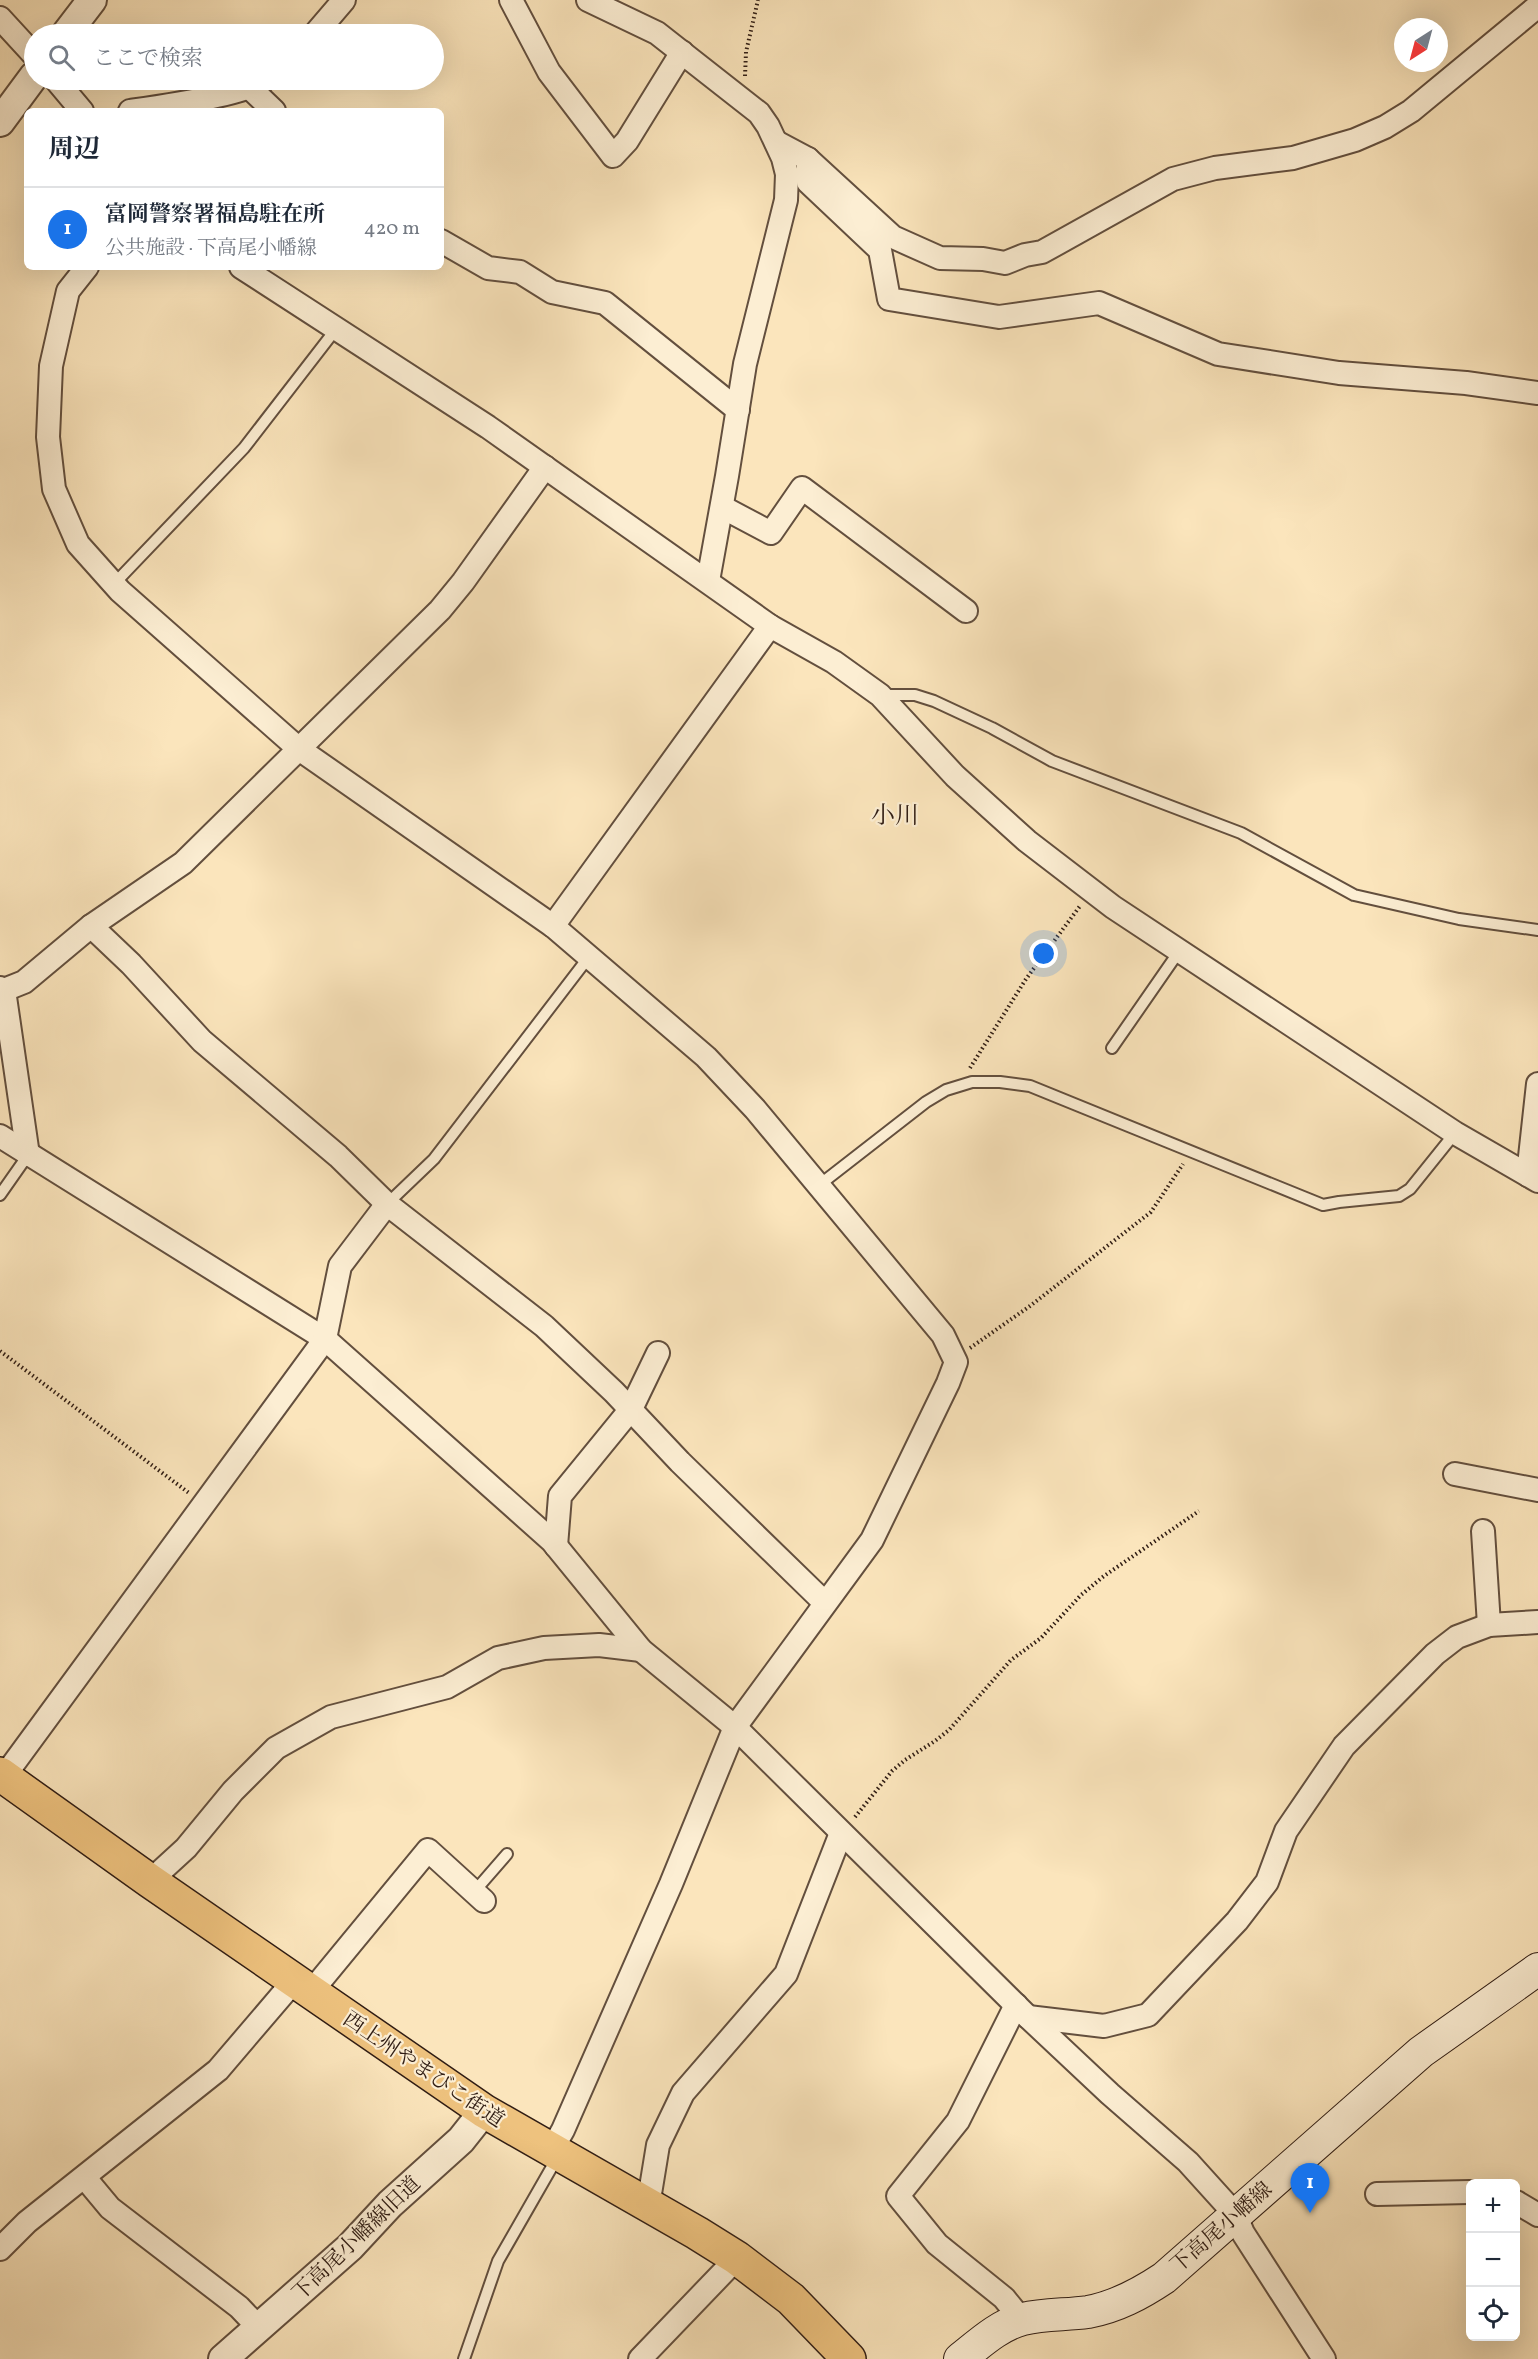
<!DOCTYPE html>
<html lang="ja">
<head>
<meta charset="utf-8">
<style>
  body { margin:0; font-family:Vollkorn,"Noto Serif JP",serif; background:#f2f2f3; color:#1f2937 }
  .controls { position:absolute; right:18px; bottom:18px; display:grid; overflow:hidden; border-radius:9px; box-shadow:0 6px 24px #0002 }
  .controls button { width:54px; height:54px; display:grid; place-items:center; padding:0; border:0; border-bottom:2px solid #e0e1e3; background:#fff; color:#1f2937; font:30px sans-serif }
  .compass { position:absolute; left:1394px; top:18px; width:54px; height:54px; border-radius:50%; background:#fff; box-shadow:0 6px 24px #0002; rotate:216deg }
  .you { position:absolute; left:1044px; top:954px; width:21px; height:21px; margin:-15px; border:4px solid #fff; border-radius:50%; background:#1a73e8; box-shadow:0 0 0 9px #1a73e833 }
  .badge { display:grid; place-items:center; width:39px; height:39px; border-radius:50%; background:#1a73e8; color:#fff; font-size:20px; font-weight:700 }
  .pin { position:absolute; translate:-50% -50px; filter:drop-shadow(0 2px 3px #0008) }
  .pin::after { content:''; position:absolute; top:32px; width:21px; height:18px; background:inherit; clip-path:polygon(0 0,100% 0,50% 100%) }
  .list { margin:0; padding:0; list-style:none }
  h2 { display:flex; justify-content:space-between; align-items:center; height:78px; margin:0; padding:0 24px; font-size:26px }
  h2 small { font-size:20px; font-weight:400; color:#747a83 }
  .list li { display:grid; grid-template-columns:39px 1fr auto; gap:18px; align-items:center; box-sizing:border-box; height:84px; padding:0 24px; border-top:2px solid #e0e1e3 }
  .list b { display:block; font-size:22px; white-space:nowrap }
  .list p { margin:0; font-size:20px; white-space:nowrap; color:#747a83 }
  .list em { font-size:20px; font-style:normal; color:#747a83 }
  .icon { flex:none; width:33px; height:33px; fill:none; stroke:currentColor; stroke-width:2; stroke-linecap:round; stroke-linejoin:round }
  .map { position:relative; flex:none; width:1538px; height:2359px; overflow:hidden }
  .search { position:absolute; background:#fff; box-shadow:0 6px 24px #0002; left:24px; top:24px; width:420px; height:66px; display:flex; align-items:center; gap:15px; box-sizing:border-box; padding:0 21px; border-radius:33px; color:#747a83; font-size:22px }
  .panel { position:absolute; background:#fff; box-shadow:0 6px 24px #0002; left:24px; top:108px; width:420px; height:162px; border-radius:9px }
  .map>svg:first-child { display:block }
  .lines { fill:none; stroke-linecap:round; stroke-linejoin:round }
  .service-casing { stroke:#634f3e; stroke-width:14 }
  .minor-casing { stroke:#634f3e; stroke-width:26 }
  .tertiary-casing { stroke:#634f3e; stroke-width:32 }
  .secondary-casing { stroke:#301d14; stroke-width:34 }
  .trunk-casing { stroke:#301d14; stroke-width:36 }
  .path { stroke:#301d14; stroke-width:4; stroke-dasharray:1.5 3; stroke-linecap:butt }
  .service { stroke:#fceed3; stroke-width:10 }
  .minor { stroke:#fceed3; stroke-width:22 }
  .tertiary { stroke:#fceed3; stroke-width:28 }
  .secondary { stroke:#fceed3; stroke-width:32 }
  .trunk { stroke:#eec27e; stroke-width:33 }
  .labels { text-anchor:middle; stroke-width:4.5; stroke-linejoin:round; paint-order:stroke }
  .street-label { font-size:21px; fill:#301d14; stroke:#fceed3 }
  .quarter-label { font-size:24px; fill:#301d14; stroke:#fceed3 }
</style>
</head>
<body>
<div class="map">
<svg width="1538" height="2359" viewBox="0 0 1538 2359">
  <rect width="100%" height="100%" fill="#fbe5bc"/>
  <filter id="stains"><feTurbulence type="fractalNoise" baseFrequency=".00333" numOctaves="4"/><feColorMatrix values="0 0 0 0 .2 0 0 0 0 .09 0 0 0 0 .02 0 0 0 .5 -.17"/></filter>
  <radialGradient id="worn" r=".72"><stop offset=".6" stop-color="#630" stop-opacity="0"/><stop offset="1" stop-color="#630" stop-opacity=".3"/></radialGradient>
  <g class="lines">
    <defs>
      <g id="service">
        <polyline points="114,584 244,448 336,329"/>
        <polyline points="881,695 915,695 934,701 992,728 1052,761 1241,833 1354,895 1459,919 1538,930"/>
        <polyline points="1112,1048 1180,950"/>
        <polyline points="818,1186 926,1102 946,1090 972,1082 1000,1082 1030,1086 1323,1205 1339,1202 1399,1196 1410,1189 1455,1133"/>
        <polyline points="0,1195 28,1155"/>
        <polyline points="387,1204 434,1159 588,958"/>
        <polyline points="474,1892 507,1854"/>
        <polyline points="464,2359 498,2261 557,2158"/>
      </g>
      <g id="minor">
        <polyline points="511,0 549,72 613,156 627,141 682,52"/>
        <polyline points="588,0 657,33 759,113 768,126 783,158 787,174 786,200 745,364 727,476 708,581"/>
        <polyline points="0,18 34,55"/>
        <polyline points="315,34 344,0"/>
        <polyline points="56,80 82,111"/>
        <polyline points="249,87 274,111"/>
        <path d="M130,111c28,-4 114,-16 134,-31"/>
        <polyline points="776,142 808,159 893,237 940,258 983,259 1005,263 1025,255 1042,252 1173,179 1215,168 1293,158 1355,140 1385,127 1411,111 1538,6"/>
        <polyline points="808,159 808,182 880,250 889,299 999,317 1099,303 1218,354 1339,373 1466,383 1538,393"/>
        <polyline points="441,241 488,268 520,272 552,292 605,303 738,410"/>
        <polyline points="87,267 68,291 51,366 48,437 54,489 78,544 120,591 299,749 553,926 706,1057 755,1109 943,1335 956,1362 948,1383 872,1540 735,1727 671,1884 563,2130 551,2151"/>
        <polyline points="241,267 488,427 770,626 834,662 880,695 955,776 1027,841 1113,907 1455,1133 1538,1181"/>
        <polyline points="722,507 771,533 802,488 966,611"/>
        <polyline points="91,926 131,964 202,1041 338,1156 387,1204 544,1326 614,1392 680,1462 824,1602"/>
        <polyline points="553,926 770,626"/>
        <polyline points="0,988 4,990 24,982 91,926 183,863 440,610 463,582 545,467"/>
        <polyline points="4,990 28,1155"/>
        <polyline points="0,1136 325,1339 552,1541 641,1650 735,1727 1028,2017 1110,2094 1188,2162 1235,2214 1243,2233 1324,2359"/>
        <polyline points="1528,1175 1538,1084"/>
        <polyline points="1455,1474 1538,1490"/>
        <polyline points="1483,1531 1489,1625"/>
        <polyline points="556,1546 560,1496 631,1409 658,1353"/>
        <polyline points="0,1782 325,1339 340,1266 387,1204"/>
        <polyline points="150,1881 186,1848 233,1791 276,1748 331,1717 447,1687 498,1658 544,1648 599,1645 641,1650"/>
        <polyline points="311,1992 428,1850 484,1901"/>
        <polyline points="1016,2005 958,2121 898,2196 937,2244 1004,2298 1021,2319"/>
        <polyline points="1028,2017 1104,2026 1148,2015 1237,1921 1267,1882 1286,1831 1344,1746 1435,1654 1457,1637 1489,1625 1538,1622"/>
        <polyline points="85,2178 110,2208 239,2307 259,2328"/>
        <polyline points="1377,2194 1470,2192"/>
        <polyline points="1516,2202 1538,2215"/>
        <polyline points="648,2206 658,2145 683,2093 786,1974 841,1833"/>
        <polyline points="0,2249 27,2222 218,2070 294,1981"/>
        <polyline points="640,2359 737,2258"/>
      </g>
      <g id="tertiary">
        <polyline points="66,34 92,0"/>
        <polyline points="0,122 34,76"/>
        <polyline points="223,2359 350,2247 390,2204 461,2140 484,2111"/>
      </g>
      <path id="secondary" d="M960,2359c19,-15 39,-34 63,-40 21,-5 43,-4 65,-7 28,-5 52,-18 76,-34l257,-226 117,-83"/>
      <polyline id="trunk" points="0,1774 150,1881 484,2111 697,2233 737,2258 791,2299 849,2359"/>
    </defs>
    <use href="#service" class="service-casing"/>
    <use href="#minor" class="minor-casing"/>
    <use href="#tertiary" class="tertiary-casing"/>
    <use href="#secondary" class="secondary-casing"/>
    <use href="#trunk" class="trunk-casing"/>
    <g class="path">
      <polyline points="745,76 746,52 758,0"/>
      <polyline points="970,1068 1026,979 1080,906"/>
      <polyline points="970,1348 1030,1306 1151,1212 1183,1164"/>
      <polyline points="0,1351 189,1493"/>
      <polyline points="855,1817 892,1771 905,1760 935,1741 949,1730 1011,1660 1041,1638 1081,1595 1104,1576 1199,1511"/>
    </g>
    <use href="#service" class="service"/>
    <use href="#minor" class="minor"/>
    <use href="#tertiary" class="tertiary"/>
    <use href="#secondary" class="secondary"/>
    <use href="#trunk" class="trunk"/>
  </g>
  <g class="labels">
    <g class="street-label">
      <text transform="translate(424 2069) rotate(34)" y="7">西上州やまびこ街道</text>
      <text transform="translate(1221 2227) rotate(-41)" y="7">下高尾小幡線</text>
      <text transform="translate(356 2238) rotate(-44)" y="7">下高尾小幡線旧道</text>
    </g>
    <g class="quarter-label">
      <text x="895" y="823">小川</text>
    </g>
  </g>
  <rect width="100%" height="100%" filter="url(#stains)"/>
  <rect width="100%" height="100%" fill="url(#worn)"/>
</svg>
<div class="controls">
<button>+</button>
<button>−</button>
<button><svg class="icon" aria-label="locate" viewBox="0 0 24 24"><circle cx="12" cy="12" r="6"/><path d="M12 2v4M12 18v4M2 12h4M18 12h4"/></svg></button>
</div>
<svg class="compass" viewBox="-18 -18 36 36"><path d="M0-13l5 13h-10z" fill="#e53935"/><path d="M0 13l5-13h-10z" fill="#747a83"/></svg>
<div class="you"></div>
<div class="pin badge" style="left:1310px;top:2213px">1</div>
<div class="search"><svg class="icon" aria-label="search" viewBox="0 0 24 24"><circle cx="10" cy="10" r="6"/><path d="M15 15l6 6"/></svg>ここで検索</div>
<section class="panel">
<h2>周辺<small></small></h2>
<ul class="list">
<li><span class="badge">1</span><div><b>富岡警察署福島駐在所</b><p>公共施設 · 下高尾小幡線</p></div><em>420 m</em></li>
</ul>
</section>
</div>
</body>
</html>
